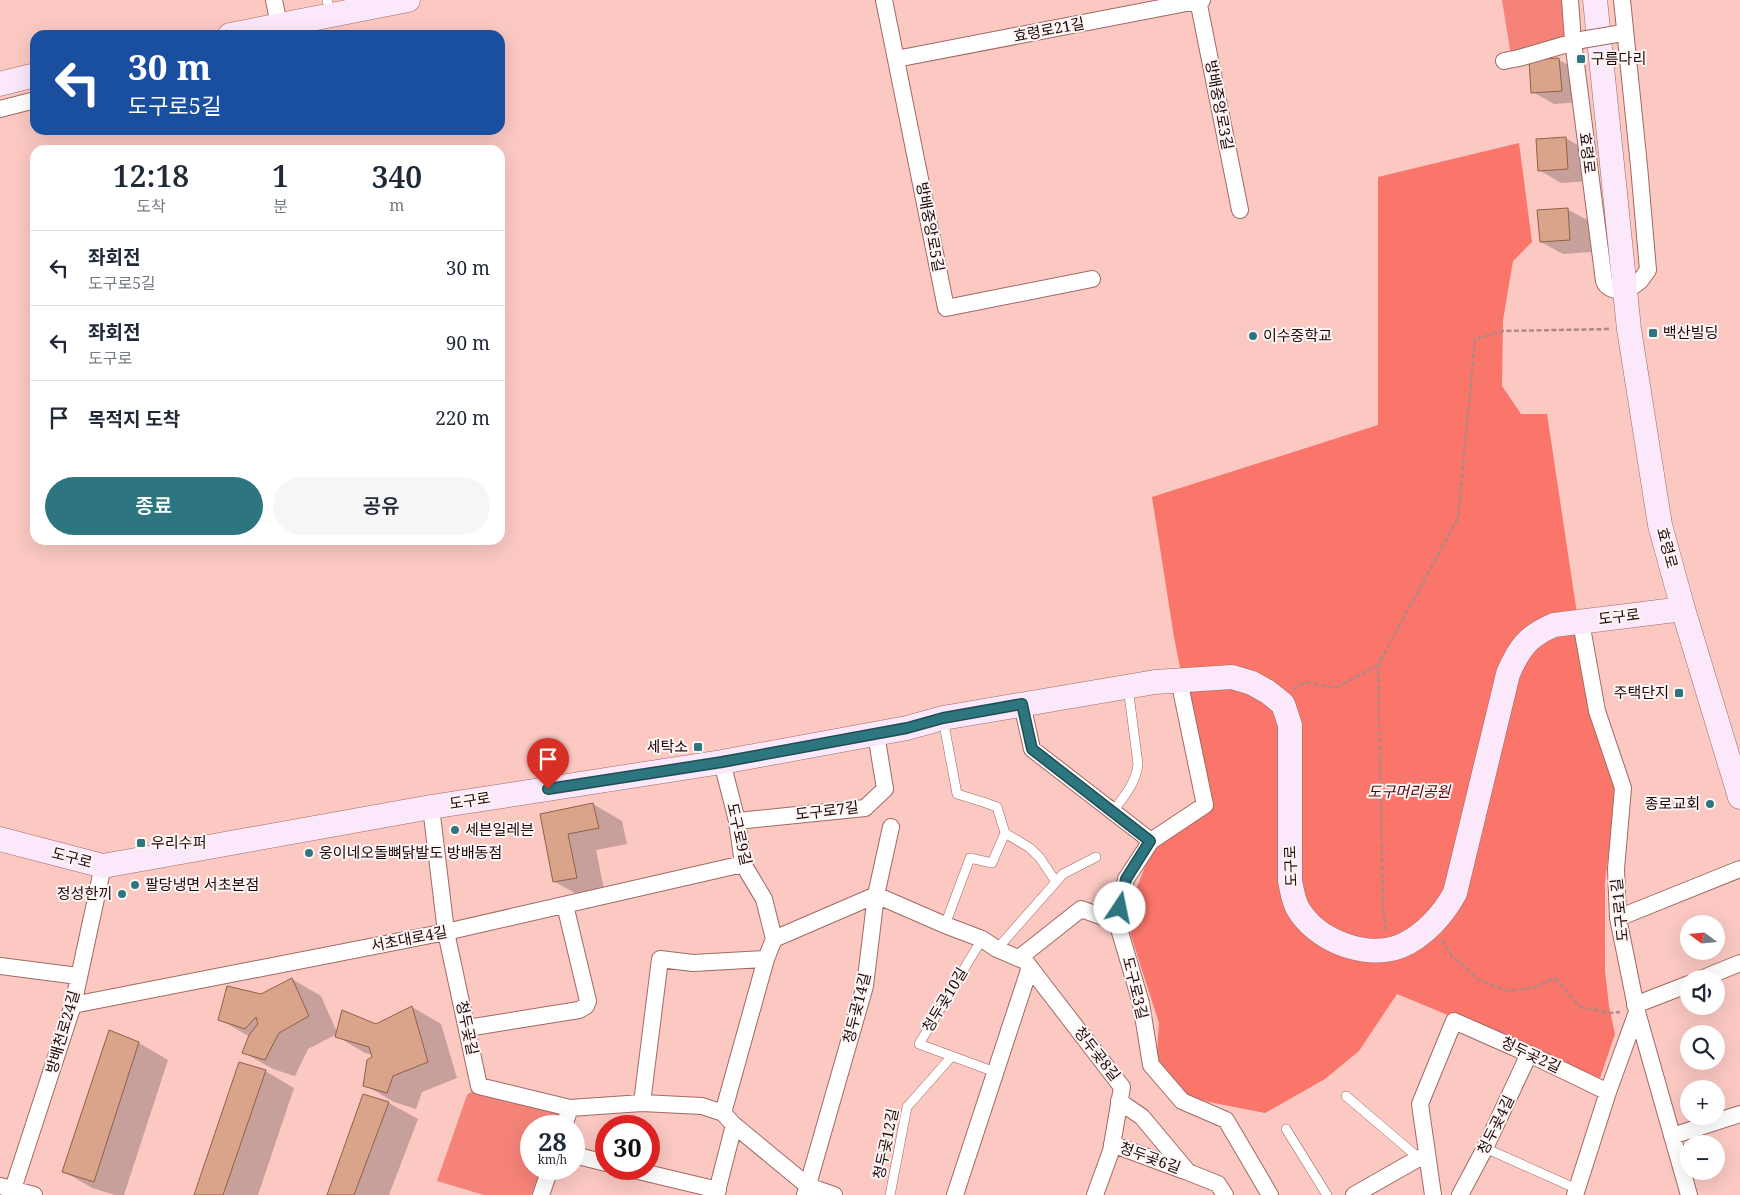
<!DOCTYPE html>
<html lang="ko">
<meta charset="utf-8">
<style>
body{margin:0;font-family:"Noto Serif","Noto Sans KR",serif;background:#f6f6f7;color:#1f2937;height:100vh;display:flex;flex-direction:column;font-size:19px;white-space:nowrap}
*{box-sizing:border-box;margin:0}
p{font-size:16px;color:#747a83}
.icon{flex:none;width:28px;height:28px;fill:none;stroke:currentColor;stroke-width:2;stroke-linecap:round;stroke-linejoin:round}
.map{position:relative;flex:1;overflow:hidden}
.details{position:absolute;left:30px;top:145px;width:475px;height:400px;display:flex;flex-direction:column;background:#fff;border-radius:15px;box-shadow:0 5px 20px #0002}
.details>*{flex:none}
.guide{position:absolute;left:30px;top:30px;width:475px;height:105px;border-radius:15px;box-shadow:0 5px 20px #0002;background:#1a4fa0;color:#fff;overflow:hidden}
.needle{width:32px;rotate:286deg}
.fabs{position:absolute;left:1680px;top:915px;display:grid;gap:10px}
.fabs a{display:grid;place-items:center;width:45px;height:45px;border-radius:50%;background:#fff;box-shadow:0 5px 20px #0002;font-size:25px}
.speed{position:absolute;left:520px;top:1115px;display:flex;gap:10px;font-size:25px;font-weight:700;text-align:center}
.speed>*{display:grid;place-content:center;width:65px;height:65px;border-radius:50%;background:#fff;box-shadow:0 5px 20px #0002;line-height:1}
.speed small{font-size:12px;font-weight:400}
.speed .limit{border:8px solid #d22;background:#fff;color:#111}
.pin{position:absolute;display:grid;place-items:center;width:42px;height:42px;color:#fff;margin:-51px -21px;border-radius:50% 50% 50% 0;rotate:-45deg;box-shadow:0 0 5px #0007}
.pin .icon{rotate:45deg}
.me{position:absolute;width:55px;margin:-28px;rotate:11deg;stroke-linejoin:round;filter:drop-shadow(0 0 4px #0008)}
.turn{display:flex;align-items:center;gap:18px;height:105px;padding:0 15px;font-size:22px}
.turn .icon{width:65px;height:65px;stroke-width:2.5}
.turn b{display:block;font-size:35px;line-height:42px}
.eta{display:flex;justify-content:space-evenly;align-items:center;height:85px;text-align:center}
.eta b{font-size:30px;font-weight:600;line-height:35px}
.primary-button{display:flex;gap:10px;margin-top:auto;padding:10px 15px}
.primary-button a{flex:1;height:58px;border-radius:30px;background:#2e767f;color:#fff;font-size:20px;font-weight:600;line-height:58px;text-align:center}
.primary-button a+a{background:#f6f6f7;color:#1f2937}
ul{padding:0;list-style:none}
li{display:flex;align-items:center;gap:15px;height:75px;padding:0 15px;border-top:1px solid #e0e1e3}
li div{flex:1}
li b{display:block;font-size:19px}
li em{font-style:normal}
.map>svg:first-child{display:block}
.green{fill:#f68379}
.forest{fill:#fa756a}
.shadow{fill:#0003}
.building{fill:#d9a48a;stroke:#905f47}
.lines{fill:none;stroke-linecap:round;stroke-linejoin:round}
.lane-casing{stroke:#a16963;stroke-width:10}
.street-casing{stroke:#a16963;stroke-width:18}
.secondary-casing{stroke:#a16963;stroke-width:25}
.path{stroke:#b18883;stroke-width:2.5;stroke-dasharray:5 2.5;stroke-linecap:butt}
.lane{stroke:#fff;stroke-width:9}
.street{stroke:#fff;stroke-width:16}
.secondary{stroke:#fbe8fb;stroke-width:24}
.street-bridge-casing{stroke:#a16963;stroke-width:18;stroke-linecap:butt}
.street-bridge{stroke:#fff;stroke-width:16}
.route-casing{stroke:#1e4d53;stroke-width:12}
.route{stroke:#2e767f;stroke-width:9}
.poi-dot{fill:#2e767f;stroke:#fcf5f4;stroke-width:2}
.labels{text-anchor:middle;stroke-width:4;stroke-linejoin:round;paint-order:stroke}
.street-label{font-size:15px;fill:#1d0807;stroke:#fcf5f4}
.poi-label{font-size:15px;fill:#1d0807;stroke:#fcf5f4;text-anchor:start}
.park-label{font-size:15px;font-style:italic;fill:#5a0307;stroke:#fcf5f4}
</style>
<div class="map">
<svg width="1740" height="1195" viewBox="0 0 1740 1195">
<rect width="100%" height="100%" fill="#fbc8c2"/>
<path class="green" d="M1502,0H1570L1574,39L1511,56Z
M479,1086L565,1110L559,1126H531V1169H542L531,1195H484L437,1181L467,1095Z"/>
<path class="forest" d="M1519,143L1532,242L1513,261L1503,320L1502,386L1521,414H1547L1590,700L1618,778L1605,882V971L1609,1006L1615,1034L1600,1078L1397,994L1359,1051L1325,1079L1265,1113L1209,1102L1182,1094L1156,1066L1159,1023L1125,917L1152,849L1208,808L1174,637L1152,497L1378,425V177Z"/>
<path class="shadow" d="M1559,60L1581,72L1583,102L1554,104L1533,92Z
M1565,138L1587,150L1589,181L1561,183L1539,170Z
M1567,209L1589,221L1591,252L1563,254L1541,242Z
M593,804L622,821L627,844L596,850L605,894L584,898L555,882L541,815Z
M292,979L321,996L337,1032L376,1025L412,1007L441,1024L457,1078L422,1092L416,1109L394,1102L365,1085L374,1058L373,1055L365,1053L336,1036L337,1034L308,1049L295,1076L273,1069L244,1053L250,1037L219,1019Z
M110,1032L139,1043L168,1060L124,1195H115L92,1188L63,1171Z
M265,1071L294,1088L258,1195H195Z
M363,1096L389,1103L418,1119L389,1195H329Z"/>
<path class="building" d="M1559,58L1562,91L1531,93L1529,60Z
M1566,137L1568,169L1538,171L1536,139Z
M1568,208L1570,240L1540,242L1537,210Z
M593,803L599,828L568,834L577,878L553,882L540,814Z
M292,978L309,1016L279,1033L265,1060L242,1053L249,1035L258,1024L256,1017L245,1029L218,1020L227,986L261,994Z
M412,1006L428,1062L393,1076L387,1093L363,1086L367,1060L372,1057L369,1047L335,1037L342,1010L376,1024Z
M109,1030L139,1042L94,1182L62,1172Z
M239,1062L266,1070L223,1195H194Z
M363,1094L389,1102L354,1195H327Z"/>
<g class="lines">
<g class="lane-casing">
<path id="lane" d="M327,0L331,15
M943,719L957,794L983,802L997,807L1005,833L992,863L970,858L945,925
M1113,811C1124,797 1136,783 1138,764L1128,687
M1005,833L1030,848L1040,858L1056,882
M982,939L919,1044L995,1072
M997,949L1063,874L1096,857
M1346,1096L1420,1159
M1286,1129L1327,1195
M1485,1148L1577,1189
M890,1195L907,1107L952,1056"/>
</g>
<g class="street-casing">
<path id="street" d="M274,0L279,25
M884,0L946,308L1092,279
M1198,0L1240,210
M1570,0L1573,41L1604,281C1607,290 1617,290 1625,292L1640,281L1648,270L1639,166L1622,0
M896,59L1202,0
M1504,61L1519,58L1581,40
M0,109L35,100
M1581,622L1597,711L1623,788L1616,869L1618,918L1637,1012L1689,1195
M1179,680L1205,805L1151,841L1126,879L1117,922L1141,1003L1151,1065L1182,1101L1226,1120L1270,1195
M1022,704L1032,749L1151,841
M722,762L737,821L743,864L764,899L774,939L766,959L723,1113
M431,807L446,932L479,1086L570,1108L642,1103L702,1106L723,1113L734,1125L808,1186L834,1195
M737,821L865,808L885,789L876,734
M1618,918L1740,869
M774,939L876,895L945,925L982,939L997,949L1025,961L1122,1087L1111,1151L1095,1195
M1019,958L1081,909L1117,922
M0,966L78,976
M1701,979L1740,963
M73,1005L446,932L743,864
M1635,1005L1689,984
M467,1028L579,1010L586,1006L588,1001L565,905
M1119,1101L1142,1117L1188,1172L1218,1184L1225,1195
M642,1103L660,959L693,963L766,959
M564,1126L570,1108
M1672,1136L1740,1114
M1112,1144L1185,1171
M574,1155L606,1163
M630,1169L718,1190
M0,1186L34,1195
M11,1195L73,1005L103,866
M541,1195L550,1169
M716,1195L734,1125
M805,1195L865,986L876,895L891,827
M955,1195L1030,967
M1354,1195L1419,1158
M1433,1195L1420,1104L1454,1021L1529,1054L1608,1092
M1460,1195L1485,1148L1529,1054
M1575,1195L1608,1092L1637,1012"/>
</g>
<g class="secondary-casing">
<path id="secondary" d="M1595,0L1629,329L1660,525L1683,609L1740,797
M230,35L408,0
M0,84L35,75
M0,839L103,866L431,807L722,762L907,728L943,718L1155,682L1232,677L1252,683L1268,692L1283,704L1290,725V881C1292,890 1293,899 1297,907C1315,940 1365,960 1401,946C1424,936 1443,915 1455,893L1508,674C1519,648 1528,636 1554,625L1683,609"/>
</g>
<path class="path" d="M1293,689L1306,682L1335,688L1378,665
M1386,930L1383,910L1378,665L1458,518L1475,339L1503,331L1610,329
M1442,940L1451,955L1479,980L1507,991L1535,987L1555,978L1580,1007L1611,1013L1620,1012"/>
<use href="#lane" class="lane"/>
<use href="#street" class="street"/>
<use href="#secondary" class="secondary"/>
<g class="street-bridge-casing">
<path id="street-bridge" d="M1581,40L1617,34"/>
</g>
<use href="#street-bridge" class="street-bridge"/>
</g>
<g class="lines">
<g class="route-casing">
<path id="route" d="M548,789L722,762L907,728L943,718L1022,704L1032,749L1150,841L1126,879L1120,908"/>
</g>
<use href="#route" class="route"/>
</g>
<g class="poi-dot">
<rect x="1576" y="54" width="10" height="10" rx="2.5"/>
<rect x="1648" y="328" width="10" height="10" rx="2.5"/>
<circle cx="1253" cy="336" r="5"/>
<rect x="1674" y="688" width="10" height="10" rx="2.5"/>
<rect x="693" y="742" width="10" height="10" rx="2.5"/>
<circle cx="1710" cy="804" r="5"/>
<circle cx="455" cy="830" r="5"/>
<rect x="136" y="838" width="10" height="10" rx="2.5"/>
<circle cx="309" cy="853" r="5"/>
<circle cx="135" cy="885" r="5"/>
<circle cx="122" cy="894" r="5"/>
</g>
<g class="labels">
<g class="street-label">
<text transform="translate(1049 30) rotate(-11)" y="5">효령로21길</text>
<text transform="translate(1219 105) rotate(79)" y="5">방배중앙로3길</text>
<text transform="translate(1587 153) rotate(83)" y="5">효령로</text>
<text transform="translate(930 227) rotate(79)" y="5">방배중앙로5길</text>
<text transform="translate(1667 548) rotate(75)" y="5">효령로</text>
<text transform="translate(1619 617) rotate(-7)" y="5">도구로</text>
<text transform="translate(470 801) rotate(-9)" y="5">도구로</text>
<text transform="translate(827 811) rotate(-7)" y="5">도구로7길</text>
<text transform="translate(739 834) rotate(77)" y="5">도구로9길</text>
<text transform="translate(72 858) rotate(15)" y="5">도구로</text>
<text transform="translate(1291 866) rotate(-92)" y="5">도구로</text>
<text transform="translate(1620 910) rotate(-96)" y="5">도구로1길</text>
<text transform="translate(409 939) rotate(-11)" y="5">서초대로4길</text>
<text transform="translate(1135 988) rotate(76)" y="5">도구로3길</text>
<text transform="translate(945 1000) rotate(-59)" y="5">청두곶10길</text>
<text transform="translate(857 1008) rotate(-76)" y="5">청두곶14길</text>
<text transform="translate(467 1028) rotate(78)" y="5">청두곶길</text>
<text transform="translate(63 1032) rotate(-74)" y="5">방배천로24길</text>
<text transform="translate(1097 1054) rotate(52)" y="5">청두곶8길</text>
<text transform="translate(1531 1055) rotate(25)" y="5">청두곶2길</text>
<text transform="translate(1496 1125) rotate(-64)" y="5">청두곶4길</text>
<text transform="translate(886 1144) rotate(-78)" y="5">청두곶12길</text>
<text transform="translate(1150 1158) rotate(20)" y="5">청두곶6길</text>
</g>
<g class="poi-label">
<text x="1591" y="64">구름다리</text>
<text x="1663" y="338">백산빌딩</text>
<text x="1263" y="341">이수중학교</text>
<text x="1669" y="698" text-anchor="end">주택단지</text>
<text x="688" y="752" text-anchor="end">세탁소</text>
<text x="1700" y="809" text-anchor="end">종로교회</text>
<text x="465" y="835">세븐일레븐</text>
<text x="151" y="848">우리수퍼</text>
<text x="319" y="858">웅이네오돌뼈닭발도 방배동점</text>
<text x="145" y="890">팔당냉면 서초본점</text>
<text x="112" y="899" text-anchor="end">정성한끼</text>
</g>
<g class="park-label">
<text x="1409" y="797">도구머리공원</text>
</g>
</g>
</svg>
<div class="fabs">
<a><svg class="needle" viewBox="-14 -14 28 28"><path d="M0-13l5 13h-10z" fill="#e53935"/><path d="M0 13l5-13h-10z" fill="#747a83"/></svg></a>
<a><svg class="icon" aria-label="sound" viewBox="0 0 24 24"><path d="M4 9h4l5-4v14l-5-4H4zM17 9q2 3 0 6"/></svg></a>
<a><svg class="icon" aria-label="search" viewBox="0 0 24 24"><circle cx="10" cy="10" r="6"/><path d="M15 15l6 6"/></svg></a>
<a>+</a>
<a>−</a>
</div>
<div class="speed"><div>28<small>km/h</small></div><div class="limit">30</div></div>
<div class="pin" style="left:548px;top:789px;background:#d93025"><svg class="icon" aria-label="arrive" viewBox="0 0 24 24"><path d="M6 21V4h12l-3 4 3 4H6"/></svg></div>
<svg class="me" style="left:1120px;top:908px" viewBox="-20 -20 40 40"><circle r="19" fill="#fff"/><path d="M0-13L10 11 0 6-10 11z" fill="#2e767f"/></svg>
<div class="guide">
<div class="turn"><svg class="icon" aria-label="left" viewBox="0 0 24 24"><path d="M17 20v-9H6M10 6l-5 5 5 5"/></svg><div><b>30 m</b>도구로5길</div></div>
</div>
<section class="details">
<div class="eta">
<div><b>12:18</b><p>도착</p></div>
<div><b>1</b><p>분</p></div>
<div><b>340</b><p>m</p></div>
</div>
<ul>
<li><svg class="icon" aria-label="left" viewBox="0 0 24 24"><path d="M17 20v-9H6M10 6l-5 5 5 5"/></svg><div><b>좌회전</b><p>도구로5길</p></div><em>30 m</em></li>
<li><svg class="icon" aria-label="left" viewBox="0 0 24 24"><path d="M17 20v-9H6M10 6l-5 5 5 5"/></svg><div><b>좌회전</b><p>도구로</p></div><em>90 m</em></li>
<li><svg class="icon" aria-label="arrive" viewBox="0 0 24 24"><path d="M6 21V4h12l-3 4 3 4H6"/></svg><div><b>목적지 도착</b></div><em>220 m</em></li>
</ul>
<div class="primary-button"><a>종료</a><a>공유</a></div>
</section>
</div>
